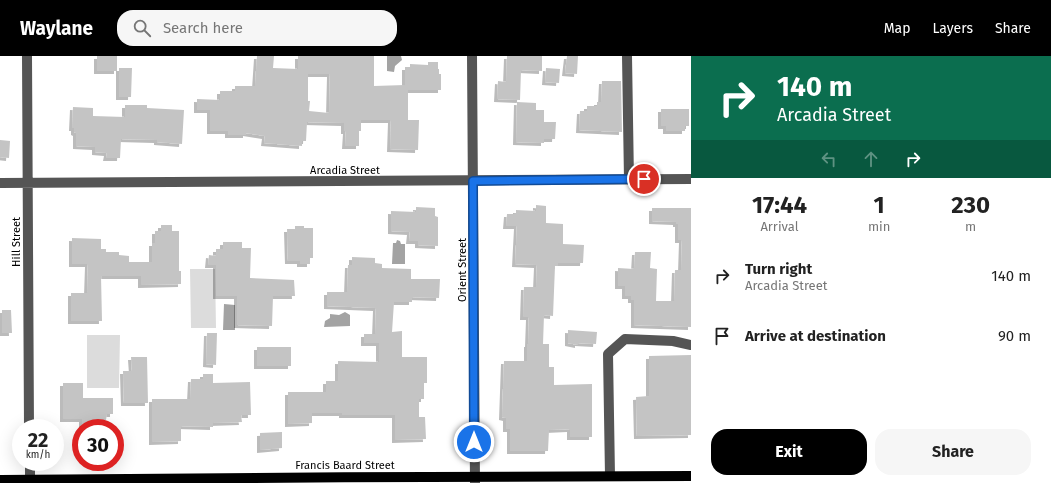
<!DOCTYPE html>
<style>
body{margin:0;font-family:"Fira Sans",sans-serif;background:#f6f6f6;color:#222;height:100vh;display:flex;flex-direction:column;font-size:15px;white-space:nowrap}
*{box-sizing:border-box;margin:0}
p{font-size:13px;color:#767676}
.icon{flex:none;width:22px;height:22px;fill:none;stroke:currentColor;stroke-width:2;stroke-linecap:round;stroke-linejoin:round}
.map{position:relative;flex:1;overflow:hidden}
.side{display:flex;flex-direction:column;background:#fff;width:360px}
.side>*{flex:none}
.top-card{background:#0b6e4f;color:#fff;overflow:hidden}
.speed{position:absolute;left:12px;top:363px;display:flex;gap:8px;font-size:20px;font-weight:700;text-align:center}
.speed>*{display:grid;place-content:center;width:52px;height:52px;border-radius:50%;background:#fff;box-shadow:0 4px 16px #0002;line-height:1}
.speed small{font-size:10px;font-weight:400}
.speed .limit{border:6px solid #d22;background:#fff;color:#111}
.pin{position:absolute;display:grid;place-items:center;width:34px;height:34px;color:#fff;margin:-17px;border:2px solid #fff;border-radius:50%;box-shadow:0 1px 4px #0007}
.me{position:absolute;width:44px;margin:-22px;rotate:0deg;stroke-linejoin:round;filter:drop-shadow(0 0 3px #0008)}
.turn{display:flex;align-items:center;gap:14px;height:84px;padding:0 20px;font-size:18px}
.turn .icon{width:52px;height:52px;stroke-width:2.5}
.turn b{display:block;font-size:28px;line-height:34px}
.lanes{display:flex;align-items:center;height:38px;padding:0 20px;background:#0003;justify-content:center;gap:20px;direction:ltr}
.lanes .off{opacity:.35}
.eta{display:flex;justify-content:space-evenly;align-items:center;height:68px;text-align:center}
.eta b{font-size:24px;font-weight:700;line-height:28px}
.action{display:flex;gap:8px;margin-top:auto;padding:8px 20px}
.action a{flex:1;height:46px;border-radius:16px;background:#000;color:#fff;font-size:16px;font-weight:700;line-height:46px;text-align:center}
.action a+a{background:#f6f6f6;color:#222}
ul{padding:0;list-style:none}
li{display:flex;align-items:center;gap:12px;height:60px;padding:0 20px}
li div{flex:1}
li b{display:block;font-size:15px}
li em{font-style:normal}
header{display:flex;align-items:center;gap:24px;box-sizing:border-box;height:56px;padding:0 20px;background:#000;color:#fff}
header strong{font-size:19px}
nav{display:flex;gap:22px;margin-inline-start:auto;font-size:14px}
.search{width:280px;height:36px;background:#f6f6f6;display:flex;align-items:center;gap:10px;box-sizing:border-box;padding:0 14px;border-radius:16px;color:#767676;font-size:15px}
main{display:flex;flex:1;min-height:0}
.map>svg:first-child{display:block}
.green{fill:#dcdcdc}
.water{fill:#a3a3a3}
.building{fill:#c4c4c4;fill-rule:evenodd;filter:url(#shadow)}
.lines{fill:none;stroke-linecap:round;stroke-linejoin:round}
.minor{stroke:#555;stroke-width:10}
.major{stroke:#000;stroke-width:10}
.route-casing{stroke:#114b97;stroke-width:10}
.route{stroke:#1a73e8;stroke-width:7}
.labels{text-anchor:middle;stroke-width:3;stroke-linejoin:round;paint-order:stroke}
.street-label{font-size:11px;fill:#000;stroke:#fff}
</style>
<header>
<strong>Waylane</strong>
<div class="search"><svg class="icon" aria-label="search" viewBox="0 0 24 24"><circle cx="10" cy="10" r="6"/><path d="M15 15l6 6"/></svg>Search here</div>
<nav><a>Map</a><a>Layers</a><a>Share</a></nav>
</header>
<main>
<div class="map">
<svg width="691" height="427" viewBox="0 0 691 427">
<defs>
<filter id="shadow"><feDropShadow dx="-3" dy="3" stdDeviation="0" flood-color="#0004"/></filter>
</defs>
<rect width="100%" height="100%" fill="#fff"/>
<path class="green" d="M190,213H215L216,272H191Z
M87,279H120L119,332H87Z"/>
<path class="water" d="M387,0H401L402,4L395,10L394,16L387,15Z
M397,184L400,185L401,188H405V208H392L393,187H396Z
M224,248L235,249V274H223Z
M345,256L350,259V270L324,271L325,265L330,262V258L339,259Z"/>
<path class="building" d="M97,0H117V15H97Z
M257,0H274L273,12L298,13V0H374V30L405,29V11H410V8L428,9V6H438V13H439V18H441V34H408V64H419L418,94L390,93L391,64H361V75H359V90H345L346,75H344V67L307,66L306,85H302V90L264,87L265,80L246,77V79H228V75H210V54H197V43L220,44V35H235V30H255ZM308,18H330L329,57L309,55L310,45H308Z
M507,0H542V15L521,14L520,44L497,43L498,25L506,26Z
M567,0H578L577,18L565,17Z
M119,12H132L131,41H119Z
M546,12L560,13L559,27L545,26Z
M602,25H621L622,76L579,74L580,55H587V50H597V46H601Z
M517,46L536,47V54H544V66H556L555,83H544V87L516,86Z
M125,49H147V52L184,54L182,88L157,86V84L121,83L120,102H106L107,97L95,96V91L76,90V77L74,76V72H72L73,51L93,52V60L125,61Z
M661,53H689V70H685V75H666V70H661Z
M0,84L10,85L9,102L0,101Z
M536,149L546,150V167L563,168V188L584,189L583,207H558V210H555L553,260L544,259L543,288H549V311H554V329L592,328V381H570V373L549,374L548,395H510V373H506V362L502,361L504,305H527V288H528L529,261H523L524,231H536L537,209L515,208L517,170H506L507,158H516V154L536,155Z
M416,151L435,152V160L438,161V190L418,189V185H409L410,176L391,175V155L416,156Z
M652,152H691V271L634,269V244H631V240H625V230H618V212L634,213L635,196H651L650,212L657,213L656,245H674L675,214H681L682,184H678V168H676V166L652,165Z
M161,169H172V175H179V215H181V228L141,229V220H101L102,265H71V237H87L88,208H72V182L101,183V193H106V196H119V199L129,200V206H152V187H155V175H161Z
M295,170H304V172H313V202H310V208H300V205H288L287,173H295Z
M223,186H242V192H251L250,222L294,224L295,240H273L272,270L237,269V240H216V209H208L209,199L216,200V193H223Z
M352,201L375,202V207L382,208V212L411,213V223H440L439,242L412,241V246H394L392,276L402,275V301H427V327H424V343H419V361H425L426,383L395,384V359H342V357H312V367L288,368V336H326V325H338V305L379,306V287H364V278H375L376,252L327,250V236H347L348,209H352Z
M2,254H11L12,277H2Z
M568,274L597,276L596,288L578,287V289L568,287Z
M207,277H217L216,309L206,308Z
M257,291H291V310H257Z
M691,299V379L637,380L636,341L649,340V300Z
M131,301H147L148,347H124L123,315H132Z
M203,318H213V327L250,326L251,359H241L242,366L213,367V371L181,370V385L152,386V343H190L191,323H203Z
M63,327H83V342H113V358H107L106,364H104V366H92V372H82V363H63Z
M282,376V392L260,394V377Z"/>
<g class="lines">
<path class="minor" d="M27,0L29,372
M472,0L475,427
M627,0L629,124
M0,127L691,123
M30,406V427
M610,420L608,298L625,283L673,285L691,289"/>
<path class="major" d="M0,424C230,421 461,421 691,420"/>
</g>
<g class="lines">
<g class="route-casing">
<path id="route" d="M474,386L473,125L644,123"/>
</g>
<use href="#route" class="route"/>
</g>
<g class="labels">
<g class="street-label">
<text x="345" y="118">Arcadia Street</text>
<text transform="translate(16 186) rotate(-90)" y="4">Hill Street</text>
<text transform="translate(462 214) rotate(-90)" y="4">Orient Street</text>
<text x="345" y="413">Francis Baard Street</text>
</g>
</g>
</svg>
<div class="speed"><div>22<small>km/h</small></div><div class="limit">30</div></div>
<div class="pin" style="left:644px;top:123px;background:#d93025"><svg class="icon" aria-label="arrive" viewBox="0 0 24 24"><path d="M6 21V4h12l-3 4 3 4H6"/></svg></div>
<svg class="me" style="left:474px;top:386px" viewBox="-20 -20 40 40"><circle r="17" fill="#1a73e8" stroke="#fff" stroke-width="3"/><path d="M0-11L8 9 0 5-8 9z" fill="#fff"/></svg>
</div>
<section class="side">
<div class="top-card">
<div class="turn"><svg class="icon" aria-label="right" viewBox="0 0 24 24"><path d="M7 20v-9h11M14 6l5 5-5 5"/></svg><div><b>140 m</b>Arcadia Street</div></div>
<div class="lanes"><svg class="icon off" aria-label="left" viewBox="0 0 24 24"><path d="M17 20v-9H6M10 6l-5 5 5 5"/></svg><svg class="icon off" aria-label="ahead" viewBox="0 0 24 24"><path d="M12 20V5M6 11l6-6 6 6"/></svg><svg class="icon" aria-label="right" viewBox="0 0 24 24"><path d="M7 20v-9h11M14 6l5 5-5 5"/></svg></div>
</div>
<div class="eta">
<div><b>17:44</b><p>Arrival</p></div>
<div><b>1</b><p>min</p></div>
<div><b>230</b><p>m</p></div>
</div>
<ul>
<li><svg class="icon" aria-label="right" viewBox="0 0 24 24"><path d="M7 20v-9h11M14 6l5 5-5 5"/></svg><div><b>Turn right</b><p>Arcadia Street</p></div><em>140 m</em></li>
<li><svg class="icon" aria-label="arrive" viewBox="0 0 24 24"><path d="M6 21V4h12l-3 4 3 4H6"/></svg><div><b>Arrive at destination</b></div><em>90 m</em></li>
</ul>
<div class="action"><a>Exit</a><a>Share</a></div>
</section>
</main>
